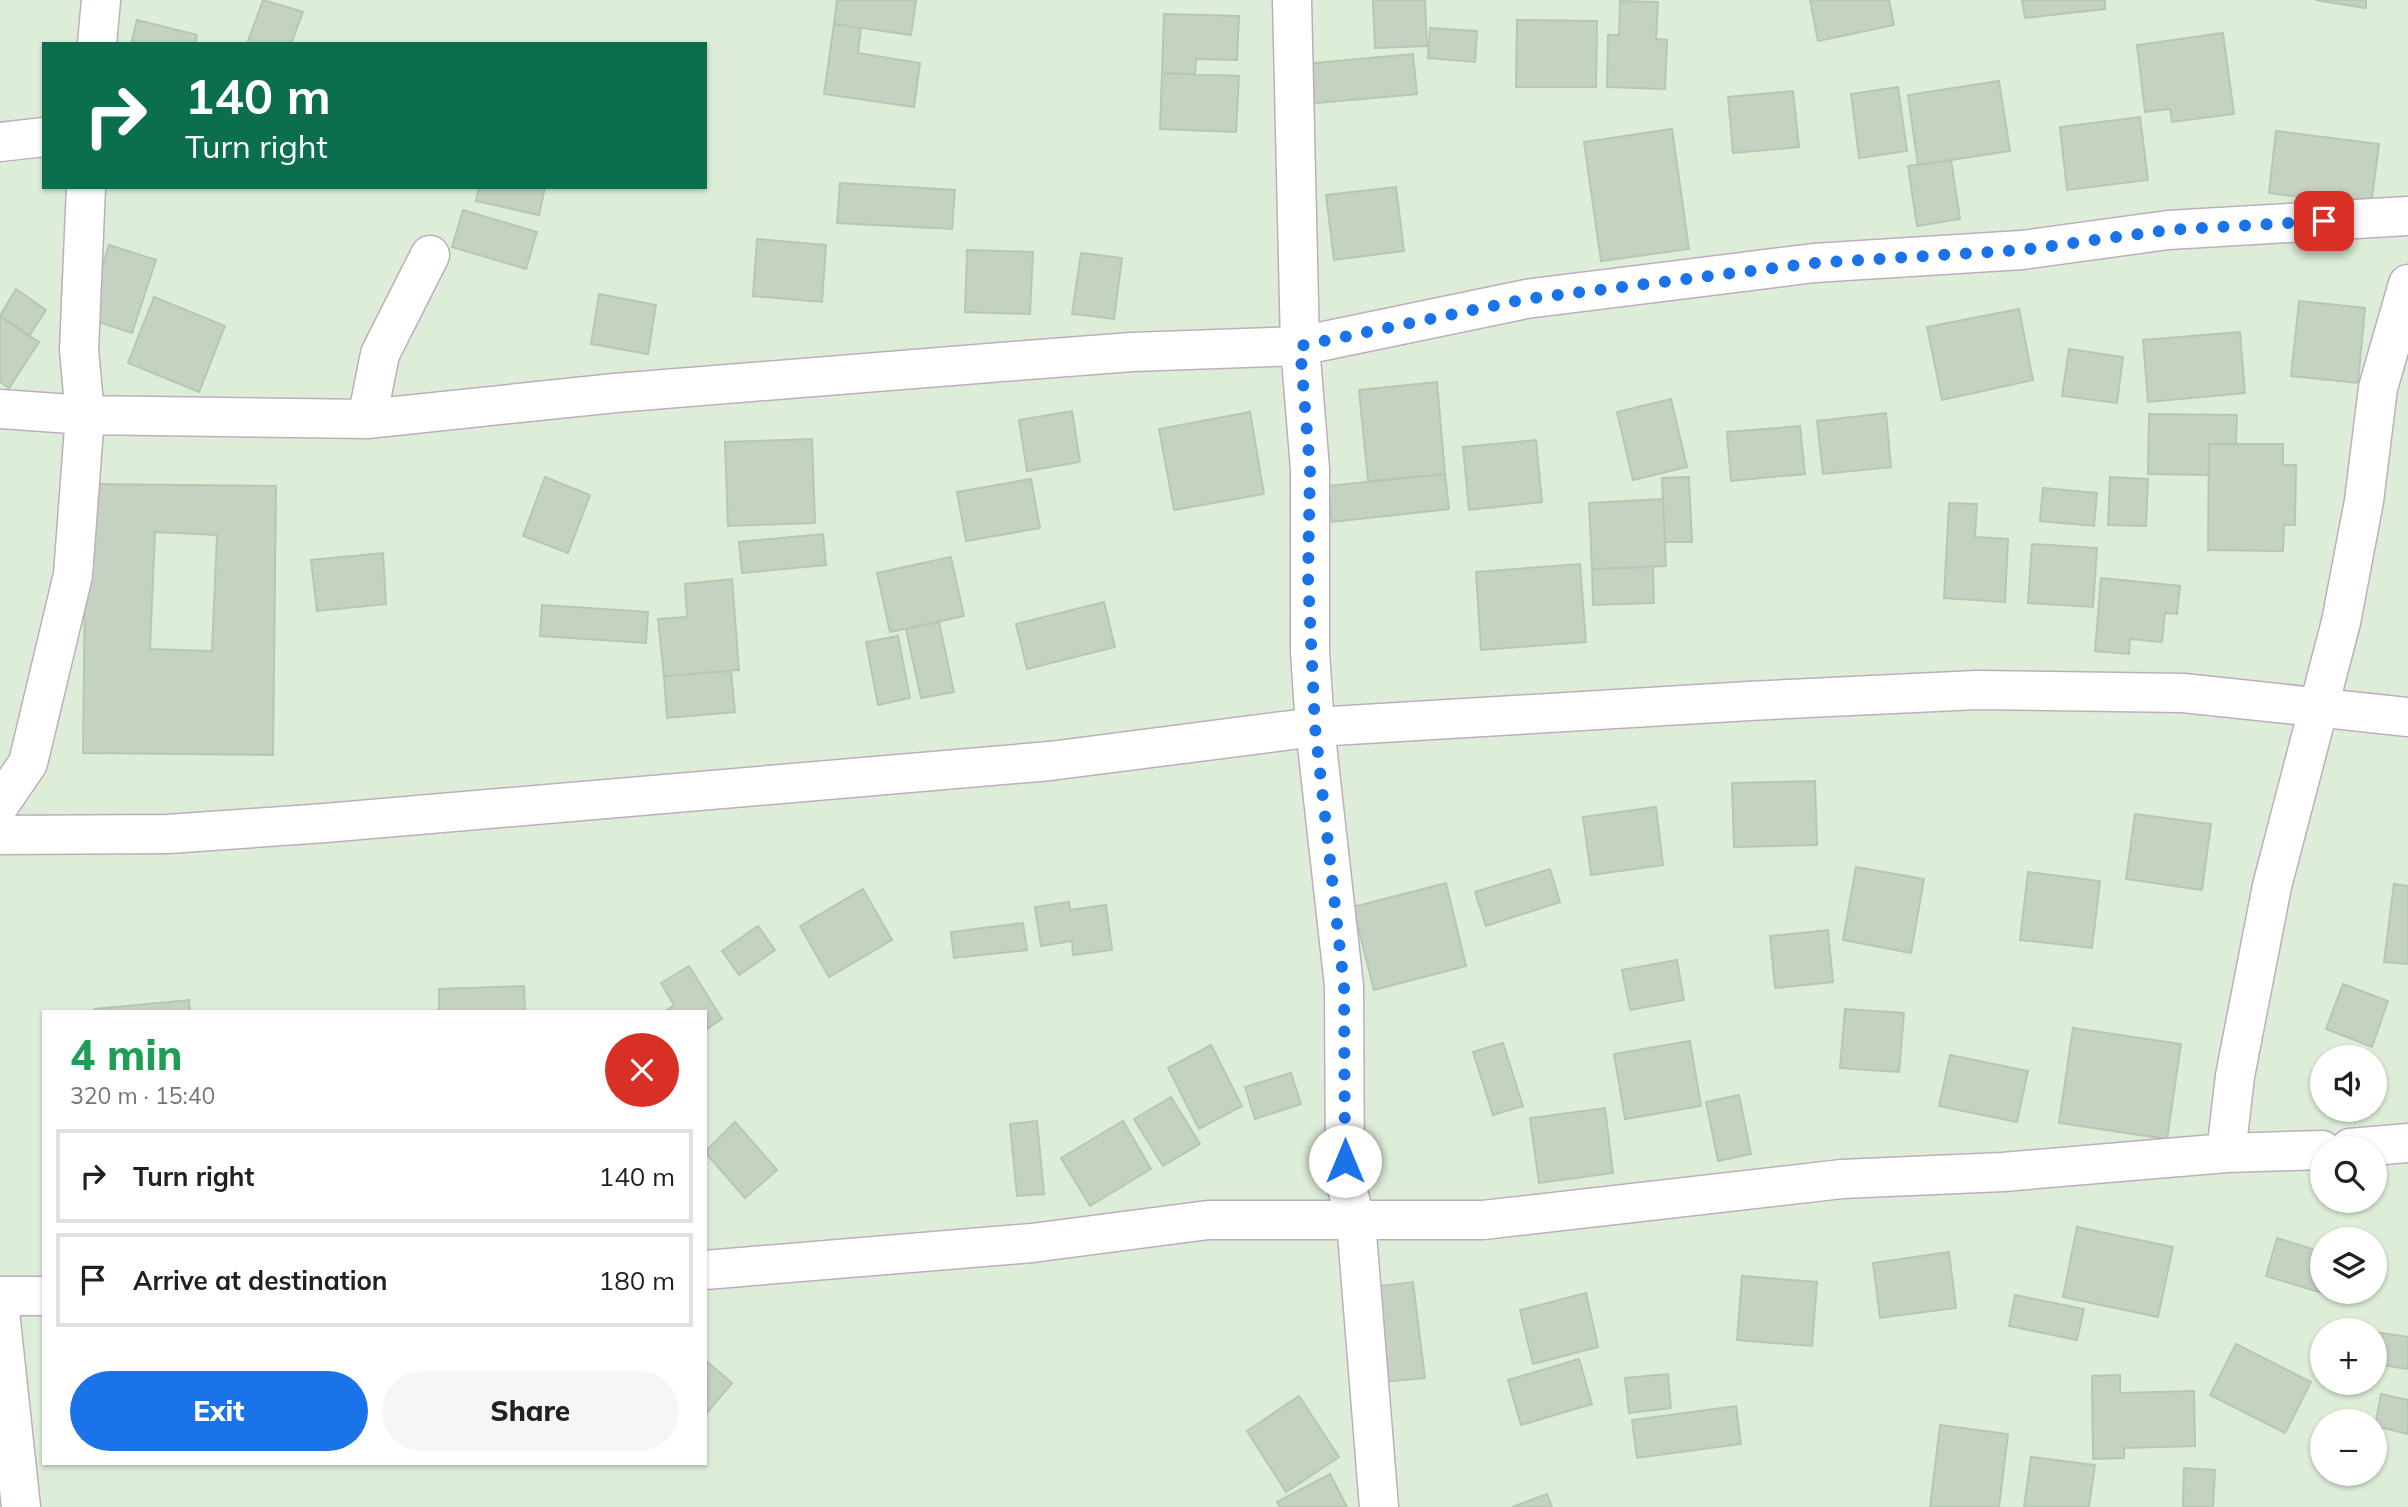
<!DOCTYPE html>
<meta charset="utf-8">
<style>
body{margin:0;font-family:Mulish,sans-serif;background:#f6f6f6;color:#202124;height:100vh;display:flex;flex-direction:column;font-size:26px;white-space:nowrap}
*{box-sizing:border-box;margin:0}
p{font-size:23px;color:#757577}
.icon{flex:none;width:38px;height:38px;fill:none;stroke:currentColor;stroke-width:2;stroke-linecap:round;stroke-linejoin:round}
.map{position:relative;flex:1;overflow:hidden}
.side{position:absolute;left:42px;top:1010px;width:665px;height:455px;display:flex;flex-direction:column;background:#fff;border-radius:0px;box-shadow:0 2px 5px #0004}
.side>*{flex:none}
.guide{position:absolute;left:42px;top:42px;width:665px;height:147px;border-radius:0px;box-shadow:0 2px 5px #0004;background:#0b6e4f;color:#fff;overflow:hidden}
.controls{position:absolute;left:2310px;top:1045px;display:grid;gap:14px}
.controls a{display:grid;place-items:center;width:77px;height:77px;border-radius:50%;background:#fff;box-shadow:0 2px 5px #0004;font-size:35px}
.pin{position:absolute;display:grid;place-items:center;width:60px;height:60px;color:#fff;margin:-30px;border-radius:14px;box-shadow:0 4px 10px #0006}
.me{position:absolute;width:77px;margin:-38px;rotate:0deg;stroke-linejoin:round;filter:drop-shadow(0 0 5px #0008)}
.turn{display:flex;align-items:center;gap:24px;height:147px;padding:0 28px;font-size:32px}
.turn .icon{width:91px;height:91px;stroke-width:2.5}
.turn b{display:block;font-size:49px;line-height:60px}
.round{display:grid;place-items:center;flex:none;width:74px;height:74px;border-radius:37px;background:#f6f6f6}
.head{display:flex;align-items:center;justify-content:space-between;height:119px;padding:0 28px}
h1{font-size:42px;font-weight:800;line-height:52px;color:#1e9e55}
.cta{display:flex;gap:14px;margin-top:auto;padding:14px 28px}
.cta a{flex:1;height:80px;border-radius:42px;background:#1a73e8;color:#fff;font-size:28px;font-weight:800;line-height:80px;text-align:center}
.cta a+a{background:#f6f6f6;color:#202124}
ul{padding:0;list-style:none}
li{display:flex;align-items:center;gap:21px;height:94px;margin:0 14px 10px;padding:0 14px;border:4px solid #e0e0e0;border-radius:0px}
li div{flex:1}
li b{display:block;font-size:26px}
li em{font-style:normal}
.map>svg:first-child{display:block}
.building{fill:#c5d2c1;stroke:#b5c8b2;stroke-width:2;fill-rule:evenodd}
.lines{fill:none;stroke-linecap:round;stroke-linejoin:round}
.minor-casing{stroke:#bfadbe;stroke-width:41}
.secondary-casing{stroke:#bfadbe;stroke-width:41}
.minor{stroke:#fff;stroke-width:38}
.secondary{stroke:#fff;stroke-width:38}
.route{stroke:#1a73e8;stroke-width:12;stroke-dasharray:0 21.6}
</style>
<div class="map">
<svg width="2408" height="1507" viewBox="0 0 2408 1507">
<rect width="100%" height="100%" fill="#ddedd8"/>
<path class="building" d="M263,0L303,12L291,44H247Z
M837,0H916L911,35L834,24Z
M1373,0H1425L1427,46L1375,48Z
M1810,0H1889L1894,25L1818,41Z
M2022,0H2105V9L2025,18Z
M2315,0H2366V8Z
M1620,1L1658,2L1656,39L1667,40L1665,89L1607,87L1608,35H1619Z
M1164,14L1239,16L1237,60L1196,59L1195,74L1162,73Z
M137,20L197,35L195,44H131Z
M1517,20L1597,21L1596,87H1516Z
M834,24L861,28L858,53L920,63L914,107L824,94Z
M1430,28L1477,31L1475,62L1428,58Z
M2223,33L2234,114L2172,122L2170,109L2145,112L2137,45Z
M1413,54L1417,94L1307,104L1304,64Z
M1162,73L1239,76L1236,132L1160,129Z
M1999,81L2010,151L1918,165L1908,95Z
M1898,87L1907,151L1859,158L1851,94Z
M1793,91L1799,147L1733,153L1728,97Z
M2140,117L2148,180L2067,190L2060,127Z
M1672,129L1689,249L1601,261L1584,142Z
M2276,131L2379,144L2371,206L2269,193Z
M1951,160L1960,219L1917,226L1908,166Z
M840,183L955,190L952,229L837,223Z
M479,187H545L539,215L476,201Z
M1396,187L1404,251L1334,260L1326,195Z
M463,210L537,232L526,269L452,247Z
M757,239L826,245L822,302L753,296Z
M109,245L156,260L132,333L86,318Z
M967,250L1033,252L1030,314L965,312Z
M1081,253L1122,258L1114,319L1072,314Z
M16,289L46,310L29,336L0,316Z
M599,294L656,305L648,354L591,344Z
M154,297L225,326L199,392L128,363Z
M2299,301L2365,308L2358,383L2291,376Z
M2019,309L2033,380L1942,400L1927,327Z
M0,316L39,342L9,388L0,382Z
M2240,332L2245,393L2148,402L2143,340Z
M2069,349L2123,357L2117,403L2062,396Z
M1437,382L1445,474L1368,481L1359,390Z
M1671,399L1687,467L1633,480L1617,412Z
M1072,411L1080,462L1027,471L1019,420Z
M1250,412L1264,494L1174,510L1159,429Z
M1886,413L1891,467L1823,474L1817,421Z
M2149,414L2237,415L2236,444H2209V475L2148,474Z
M1800,426L1805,474L1731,481L1727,432Z
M812,439L815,523L728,526L725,442Z
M1536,440L1542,502L1469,510L1463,447Z
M2209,444H2283V465H2296L2295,525H2284L2283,551L2208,550Z
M1445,474L1449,509L1332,522L1328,486Z
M545,477L590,495L568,553L523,536Z
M1689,477L1692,542H1665L1662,478Z
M2110,477L2148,479L2146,526L2108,525Z
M1031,479L1040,528L966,541L957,492Z
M86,484L276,486L273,755L83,753ZM155,532L217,535L212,651L150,649Z
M2043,488L2097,493L2094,526L2040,521Z
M1663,499L1666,566L1592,569L1589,503Z
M1949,503L1977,504L1975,537L2008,539L2005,602L1944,598Z
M823,534L826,565L742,573L739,542Z
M2032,544L2097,548L2093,607L2028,603Z
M383,553L386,604L317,611L311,560Z
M951,557L964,616L890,632L877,573Z
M1580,564L1586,642L1481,650L1476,572Z
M1653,567L1654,603L1593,605L1592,569Z
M2101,578L2180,586L2177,614L2165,613L2162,642L2130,639L2129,654L2095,651Z
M732,579L739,670L664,676L658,619L687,617L685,584Z
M1104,602L1115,647L1027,669L1016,624Z
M542,605L648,612L646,643L540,636Z
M939,622L954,692L921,698L906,629Z
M898,636L910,698L878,705L866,642Z
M731,671L735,712L667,718L664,676Z
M1815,781L1817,845L1734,847L1732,783Z
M1656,807L1663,865L1591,875L1583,817Z
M2135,814L2211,824L2202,890L2126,879Z
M1856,867L1924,879L1911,953L1843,940Z
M1550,869L1560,902L1486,926L1475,892Z
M2028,872L2100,881L2092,948L2020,940Z
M1446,883L1466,966L1374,990L1353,907Z
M2394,884L2408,886V964L2384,962Z
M863,889L892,940L829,977L800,926Z
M1069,902L1070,910L1106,905L1112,950L1073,955L1072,941L1041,946L1035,907Z
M1023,923L1027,950L954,958L951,932Z
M758,926L775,950L739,975L722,951Z
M1828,930L1833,982L1775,988L1770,936Z
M1677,960L1684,1000L1630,1010L1622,970Z
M689,966L722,1019L705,1030V1012H664L674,1005L661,983Z
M2343,984L2388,1001L2372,1047L2326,1029Z
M524,986L525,1012H439V989Z
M189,1000L190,1012H95V1009Z
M1845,1009L1904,1013L1899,1072L1840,1068Z
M2073,1028L2181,1044L2167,1139L2059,1123Z
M1690,1041L1701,1106L1625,1119L1614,1054Z
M1503,1043L1523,1106L1493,1115L1473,1052Z
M1211,1045L1242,1106L1199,1129L1168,1068Z
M1950,1055L2028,1071L2017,1122L1939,1106Z
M1291,1073L1301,1104L1255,1119L1245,1087Z
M1739,1095L1751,1154L1718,1161L1706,1102Z
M1171,1097L1200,1144L1163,1166L1134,1119Z
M1605,1108L1613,1173L1539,1183L1530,1118Z
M1037,1121L1044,1194L1017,1196L1010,1124Z
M1123,1121L1151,1169L1090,1206L1061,1158Z
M735,1122L777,1170L745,1198L705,1152Z
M2077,1227L2173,1247L2158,1317L2063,1297Z
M2277,1238L2322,1252V1292H2330L2329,1295L2266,1276Z
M1949,1252L1956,1308L1880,1318L1873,1263Z
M1742,1276L1817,1282L1812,1346L1737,1340Z
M1413,1282L1425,1378L1383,1382L1372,1287Z
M1586,1293L1598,1347L1533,1364L1520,1310Z
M2015,1295L2084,1309L2077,1340L2009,1326Z
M2375,1332L2408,1337V1369L2375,1364Z
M2236,1344L2311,1382L2285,1433L2210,1395Z
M1579,1359L1592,1404L1521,1425L1508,1380Z
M705,1360L732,1383L705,1415Z
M1668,1374L1671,1408L1629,1413L1625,1378Z
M2120,1375V1393L2194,1391L2195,1446L2124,1448V1458L2093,1459L2092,1376Z
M2381,1394L2408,1400V1434L2375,1426Z
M1299,1396L1339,1457L1286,1492L1247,1431Z
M1736,1406L1741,1444L1637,1458L1632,1420Z
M1940,1425L2008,1434L1999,1507H1930Z
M2031,1457L2095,1465L2089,1507H2024Z
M2184,1468L2215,1470L2213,1507H2183Z
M1330,1474L1347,1507H1280L1277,1502Z
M1547,1494L1552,1507H1512Z"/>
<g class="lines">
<g class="minor-casing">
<path id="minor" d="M1292,0L1300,346L1310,469V652L1315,727L1344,986L1345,1181L1356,1221L1379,1507
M97,44L101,0
M0,142L44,137
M0,409L85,415L367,419L615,393L1014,361L1132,352L1300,346L1526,299L1814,263L2022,250L2168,230L2408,216
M367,419L380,354L430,255
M0,804L28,763L73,575L85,415L79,350L86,187
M2350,1148L2408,1143
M2226,1153L2235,1076L2272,886L2341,622L2364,501L2378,388L2408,284
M705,1270L1032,1243L1208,1220H1483L1842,1179L2003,1172L2226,1153L2322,1150
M0,1296H44
M0,1312L21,1507"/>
</g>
<g class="secondary-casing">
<path id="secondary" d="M0,835L168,834L325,823L1050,761L1315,727L1749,701L1977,690L2183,693L2408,717"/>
</g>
<use href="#minor" class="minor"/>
<use href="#secondary" class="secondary"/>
</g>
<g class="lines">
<path class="route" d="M1345,1161L1344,986L1315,727L1308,576L1310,469L1300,346L1526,299L1814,263L2022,250L2168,230L2324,221"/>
</g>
</svg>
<div class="controls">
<a><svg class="icon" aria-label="sound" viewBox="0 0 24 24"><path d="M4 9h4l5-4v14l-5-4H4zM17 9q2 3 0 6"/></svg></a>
<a><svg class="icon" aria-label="search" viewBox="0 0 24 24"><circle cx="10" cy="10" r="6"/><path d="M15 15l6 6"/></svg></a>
<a><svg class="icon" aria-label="layers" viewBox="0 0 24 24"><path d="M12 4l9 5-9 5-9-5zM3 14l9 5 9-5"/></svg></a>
<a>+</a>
<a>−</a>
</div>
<div class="pin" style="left:2324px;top:221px;background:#d93025"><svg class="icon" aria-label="arrive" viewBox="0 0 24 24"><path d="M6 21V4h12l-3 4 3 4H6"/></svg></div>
<svg class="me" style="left:1345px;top:1161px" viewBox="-20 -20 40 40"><circle r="19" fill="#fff"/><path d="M0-13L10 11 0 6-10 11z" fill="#1a73e8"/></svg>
<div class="guide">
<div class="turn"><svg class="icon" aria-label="right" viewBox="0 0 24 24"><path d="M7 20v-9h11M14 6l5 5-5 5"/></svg><div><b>140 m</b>Turn right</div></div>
</div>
<section class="side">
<div class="head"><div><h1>4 min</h1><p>320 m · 15:40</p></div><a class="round" style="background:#d93025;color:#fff"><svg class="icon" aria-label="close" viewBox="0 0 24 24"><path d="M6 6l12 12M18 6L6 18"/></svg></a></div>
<ul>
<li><svg class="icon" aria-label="right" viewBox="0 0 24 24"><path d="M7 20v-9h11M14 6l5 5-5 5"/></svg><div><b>Turn right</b></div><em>140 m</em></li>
<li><svg class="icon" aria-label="arrive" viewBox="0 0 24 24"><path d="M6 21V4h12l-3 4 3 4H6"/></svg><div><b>Arrive at destination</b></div><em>180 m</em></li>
</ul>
<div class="cta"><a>Exit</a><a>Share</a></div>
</section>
</div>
